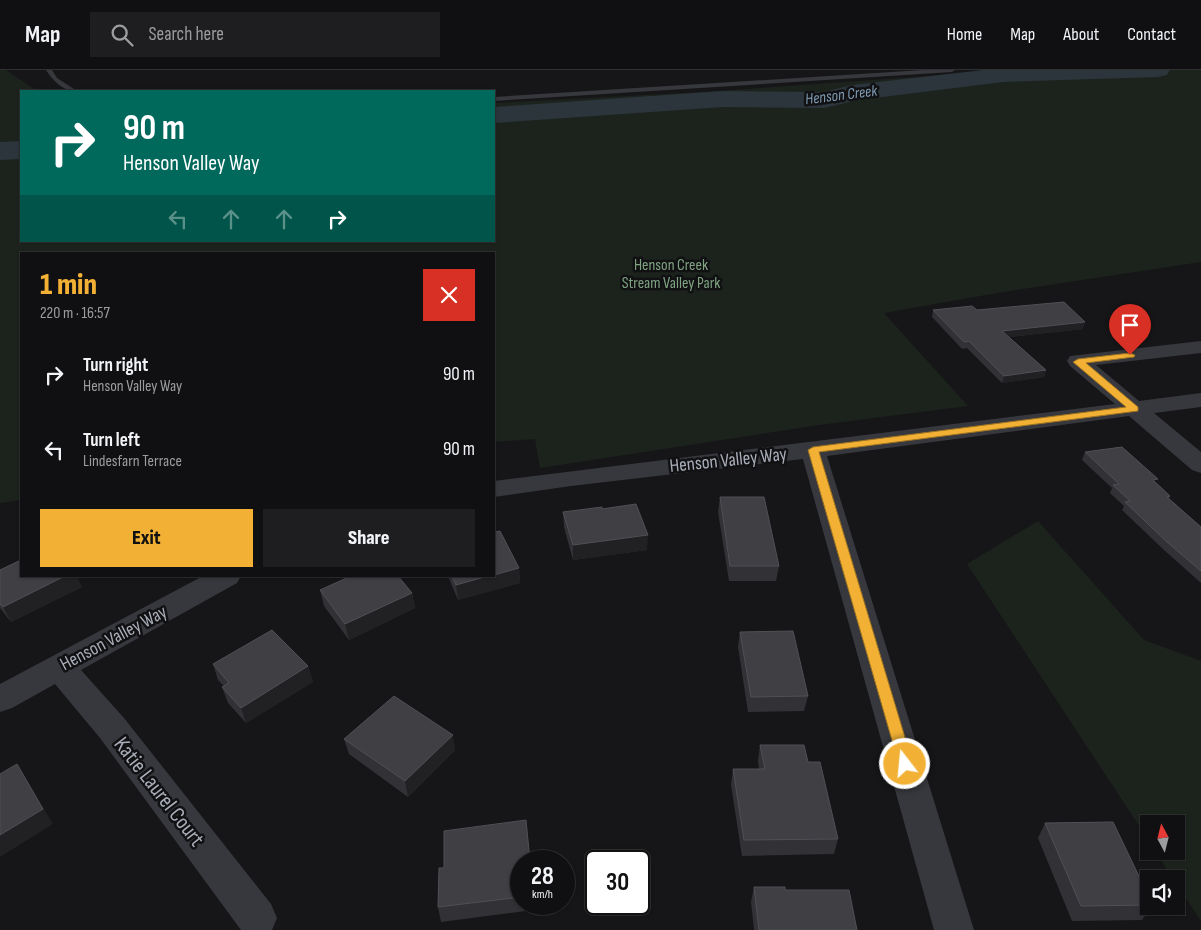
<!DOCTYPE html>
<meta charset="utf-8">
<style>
body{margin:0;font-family:"Sofia Sans Condensed",sans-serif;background:#1e1e20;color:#f1f3f6;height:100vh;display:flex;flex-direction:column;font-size:19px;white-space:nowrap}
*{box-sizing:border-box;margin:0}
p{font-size:16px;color:#9c9d9f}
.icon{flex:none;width:28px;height:28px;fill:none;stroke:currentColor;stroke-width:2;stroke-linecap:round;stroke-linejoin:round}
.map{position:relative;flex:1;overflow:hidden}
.drawer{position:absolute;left:20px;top:182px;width:475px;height:325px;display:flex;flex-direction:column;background:#101012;border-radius:0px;box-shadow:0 1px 4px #0004,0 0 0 1px #303032}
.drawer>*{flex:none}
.hud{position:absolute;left:20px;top:20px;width:475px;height:152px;border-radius:0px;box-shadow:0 1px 4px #0004,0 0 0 1px #303032;background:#00695c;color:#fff;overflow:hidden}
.needle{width:32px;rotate:353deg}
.controls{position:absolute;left:1140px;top:745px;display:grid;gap:10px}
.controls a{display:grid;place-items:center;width:45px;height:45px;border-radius:0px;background:#101012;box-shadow:0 1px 4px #0004,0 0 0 1px #303032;font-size:25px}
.speed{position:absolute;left:510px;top:780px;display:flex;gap:10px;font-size:25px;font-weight:700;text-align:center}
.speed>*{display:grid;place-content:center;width:65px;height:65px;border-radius:50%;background:#101012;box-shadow:0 1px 4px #0004,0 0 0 1px #303032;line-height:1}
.speed small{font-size:12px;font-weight:400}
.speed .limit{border:2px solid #111;border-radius:8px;background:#fff;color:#111}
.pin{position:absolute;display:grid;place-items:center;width:42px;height:42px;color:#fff;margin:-51px -21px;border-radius:50% 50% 50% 0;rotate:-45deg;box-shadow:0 0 5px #0007}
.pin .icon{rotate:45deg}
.me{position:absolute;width:55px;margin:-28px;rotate:344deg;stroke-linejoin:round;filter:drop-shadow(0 0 4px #0008)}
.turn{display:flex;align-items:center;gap:18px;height:105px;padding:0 20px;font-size:22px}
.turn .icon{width:65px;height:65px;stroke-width:2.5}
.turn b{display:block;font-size:35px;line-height:42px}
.lanes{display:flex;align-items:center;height:48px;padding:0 20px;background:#0003;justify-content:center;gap:25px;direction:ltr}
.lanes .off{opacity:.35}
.round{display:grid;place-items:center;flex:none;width:52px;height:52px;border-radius:0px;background:#1e1e20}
.summary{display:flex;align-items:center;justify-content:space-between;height:85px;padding:0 20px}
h1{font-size:30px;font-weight:800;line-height:38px;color:#f2b134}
.cta{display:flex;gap:10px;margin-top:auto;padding:10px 20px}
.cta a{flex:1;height:58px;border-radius:0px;background:#f2b134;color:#111;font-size:20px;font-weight:800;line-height:58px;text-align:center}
.cta a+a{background:#1e1e20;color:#f1f3f6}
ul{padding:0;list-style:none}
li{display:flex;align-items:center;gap:15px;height:75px;padding:0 20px}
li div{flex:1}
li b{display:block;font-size:19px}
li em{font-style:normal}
header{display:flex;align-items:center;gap:30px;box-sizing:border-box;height:70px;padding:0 25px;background:#101012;border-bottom:1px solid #303032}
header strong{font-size:24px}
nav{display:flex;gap:28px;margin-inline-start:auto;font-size:18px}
.search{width:350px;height:45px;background:#1e1e20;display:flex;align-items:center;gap:12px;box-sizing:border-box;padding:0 18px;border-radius:0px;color:#9c9d9f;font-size:19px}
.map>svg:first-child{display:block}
.green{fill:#1c231d}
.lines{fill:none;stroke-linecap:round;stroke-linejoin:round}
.river{fill:#2c353c;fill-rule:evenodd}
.service{fill:#37383d;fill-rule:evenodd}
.minor{fill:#37383d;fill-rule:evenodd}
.wall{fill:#323236}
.shaded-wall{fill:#212124}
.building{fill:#3f3f44;stroke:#4f5156}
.route{fill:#f2b134;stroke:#9d7322}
.labels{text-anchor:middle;stroke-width:5;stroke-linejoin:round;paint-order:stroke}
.far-water-label{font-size:16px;font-style:italic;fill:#7f9bb3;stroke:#111113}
.far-park-label{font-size:16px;fill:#7fa381;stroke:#111113}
.street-label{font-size:19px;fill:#a8adb8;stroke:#111113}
.near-street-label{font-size:22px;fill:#a8adb8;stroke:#111113}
</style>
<header>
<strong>Map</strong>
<div class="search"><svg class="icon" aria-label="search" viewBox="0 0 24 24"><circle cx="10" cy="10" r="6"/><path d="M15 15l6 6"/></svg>Search here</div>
<nav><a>Home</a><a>Map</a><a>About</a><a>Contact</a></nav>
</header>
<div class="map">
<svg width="1201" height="860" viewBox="0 0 1201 860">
<rect width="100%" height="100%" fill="#161618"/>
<path class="green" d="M0,0H6L37,21H21V171H494V33L702,22L1016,0H1201V192L1003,222L884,243L968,336L819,355L540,398L535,369L494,372V184H21V430L0,433Z
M1038,451L1144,570L1201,591V851L1176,813V809H1173L1155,781H1176V754H1149V771L967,494Z"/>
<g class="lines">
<path class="river" d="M983,0H1170L1167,5L1158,7L1003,12L858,30L824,38L723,37L494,53V37L723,21L824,22L852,15Z
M21,71V89L0,90V72Z"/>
<path class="service" d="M46,0H52L57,8L77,21C64,22 53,11 46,0Z
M923,0H955L952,2L494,31V27Z"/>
<path class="minor" d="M1201,271V283L1096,295L1139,331L1201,323V337L1154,343L1201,382V403L1192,400L1129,346L827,386L974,860H934L803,389L571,416L494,427V411L1115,334L1070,296L1067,291L1070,286Z
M203,506H241L237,513L81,600L124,648L271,834L277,848L272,860H241L100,668L55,614L12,638L0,642V614Z"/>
</g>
<path class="wall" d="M933,240L1083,259L1009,267L1046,300L1044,307L1002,313L967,278L962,279L932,247Z
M1085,382L1156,413L1170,426L1169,429L1201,457V513L1164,480L1122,440L1124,436L1110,423L1112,418L1082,390Z
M720,427L779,496L776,511H729L718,442Z
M602,439L647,480L573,490L564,457L563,442Z
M519,498L520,513L458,530L448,506H494Z
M0,500L82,517L11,552L0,538Z
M320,520L412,523L415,538L349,570L324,536Z
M740,562L808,626L804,641L748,642L738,577Z
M213,594L308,596L313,612L246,653L228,633L222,617L224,616L218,610Z
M344,669L455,680L408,727L349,684Z
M760,675L808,692L838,769L834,784L742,786L731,715L733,699H759L758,691Z
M1045,753L1149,827V836H1152L1142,850L1072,851L1038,768Z
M521,791V834H533L534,840L441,852L438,837Z
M754,817L785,820L857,860H754L751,832Z"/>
<path class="shaded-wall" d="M1085,252L1083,259L1000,268L1002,261Z
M1046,300L1044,307L1002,313L1004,306Z
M648,465L647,480L573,490V475Z
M519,498L520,513L458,530L456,515L488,506H494V505Z
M65,506H77L82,517L11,552L3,537Z
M412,523L415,538L349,570L345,554Z
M308,596L313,612L246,653L241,638Z
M453,665L455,680L408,727L405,711Z
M17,694L53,754L0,787V765Z"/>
<path class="building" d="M1064,232L1085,252L1002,261L1046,300L1004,306L969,271L964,272L933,240L972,236L977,240Z
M1122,377L1158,409L1153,410L1170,426L1167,427L1201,457V501L1167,472L1125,432L1130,431L1113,415L1119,414L1085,382Z
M720,427H764L779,496H730Z
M636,434L648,465L573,475L563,442L602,437V439Z
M500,461L519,498L494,505V462Z
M21,490V506H65L3,537L0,534V500Z
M351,506H398L412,523L345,554L320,520Z
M452,506H488L456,515Z
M272,560L308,596L241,638L222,617L229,613L213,594Z
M793,561L808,626L751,627L740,562Z
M394,626L453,665L405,711L344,669Z
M760,675H804L808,692H820L838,769L744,770L733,699H765Z
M17,694L43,739L0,765V704Z
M526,750L530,791H521V827L438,837L439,798H444V761Z
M1113,752L1149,827V835L1081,836L1045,753Z
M754,817H785V820H849L857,860H759Z"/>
<path class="route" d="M1130,283L1135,285L1134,287L1086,293L1138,337V341L819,382L913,694L911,698L905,700L900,698L808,380L813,377L1126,337L1073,292L1078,289Z"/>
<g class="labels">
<g class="far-water-label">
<text transform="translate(841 24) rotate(-7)" y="6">Henson Creek</text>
</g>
<g class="far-park-label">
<text x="671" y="200">Henson Creek<tspan x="671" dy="18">Stream Valley Park</tspan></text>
</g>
<g class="street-label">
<text transform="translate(728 389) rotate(-6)" y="7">Henson Valley Way</text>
<text transform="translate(113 567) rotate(-28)" y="7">Henson Valley Way</text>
</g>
<g class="near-street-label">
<text transform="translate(160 721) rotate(52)" y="8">Katie Laurel Court</text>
</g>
</g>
</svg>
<div class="controls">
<a><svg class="needle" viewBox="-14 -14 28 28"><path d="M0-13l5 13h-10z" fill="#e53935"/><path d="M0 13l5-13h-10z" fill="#9c9d9f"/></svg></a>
<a><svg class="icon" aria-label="sound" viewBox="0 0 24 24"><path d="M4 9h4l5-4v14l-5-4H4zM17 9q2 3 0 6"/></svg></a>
</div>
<div class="speed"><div>28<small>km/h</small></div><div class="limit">30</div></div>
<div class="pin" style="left:1130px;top:285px;background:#d93025"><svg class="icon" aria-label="arrive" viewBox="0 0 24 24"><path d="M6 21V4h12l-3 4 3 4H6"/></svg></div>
<svg class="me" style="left:905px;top:694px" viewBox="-20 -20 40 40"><circle r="17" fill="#f2b134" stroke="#fff" stroke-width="3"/><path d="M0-11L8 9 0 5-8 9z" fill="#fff"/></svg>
<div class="hud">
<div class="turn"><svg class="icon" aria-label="right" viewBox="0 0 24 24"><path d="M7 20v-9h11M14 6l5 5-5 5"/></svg><div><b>90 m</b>Henson Valley Way</div></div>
<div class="lanes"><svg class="icon off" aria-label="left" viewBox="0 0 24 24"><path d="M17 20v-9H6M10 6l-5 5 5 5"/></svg><svg class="icon off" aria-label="ahead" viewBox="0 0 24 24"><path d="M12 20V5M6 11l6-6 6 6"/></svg><svg class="icon off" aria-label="ahead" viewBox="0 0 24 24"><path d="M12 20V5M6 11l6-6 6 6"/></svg><svg class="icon" aria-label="right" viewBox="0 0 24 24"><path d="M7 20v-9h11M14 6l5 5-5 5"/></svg></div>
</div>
<section class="drawer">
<div class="summary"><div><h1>1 min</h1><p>220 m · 16:57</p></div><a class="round" style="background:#d93025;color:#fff"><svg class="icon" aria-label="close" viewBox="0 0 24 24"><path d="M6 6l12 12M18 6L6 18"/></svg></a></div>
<ul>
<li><svg class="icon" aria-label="right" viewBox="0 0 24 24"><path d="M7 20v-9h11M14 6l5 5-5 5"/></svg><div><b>Turn right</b><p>Henson Valley Way</p></div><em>90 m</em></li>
<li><svg class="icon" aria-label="left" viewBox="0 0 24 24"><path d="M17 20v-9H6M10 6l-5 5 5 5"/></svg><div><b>Turn left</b><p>Lindesfarn Terrace</p></div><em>90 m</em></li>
</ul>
<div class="cta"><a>Exit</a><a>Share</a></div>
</section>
</div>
